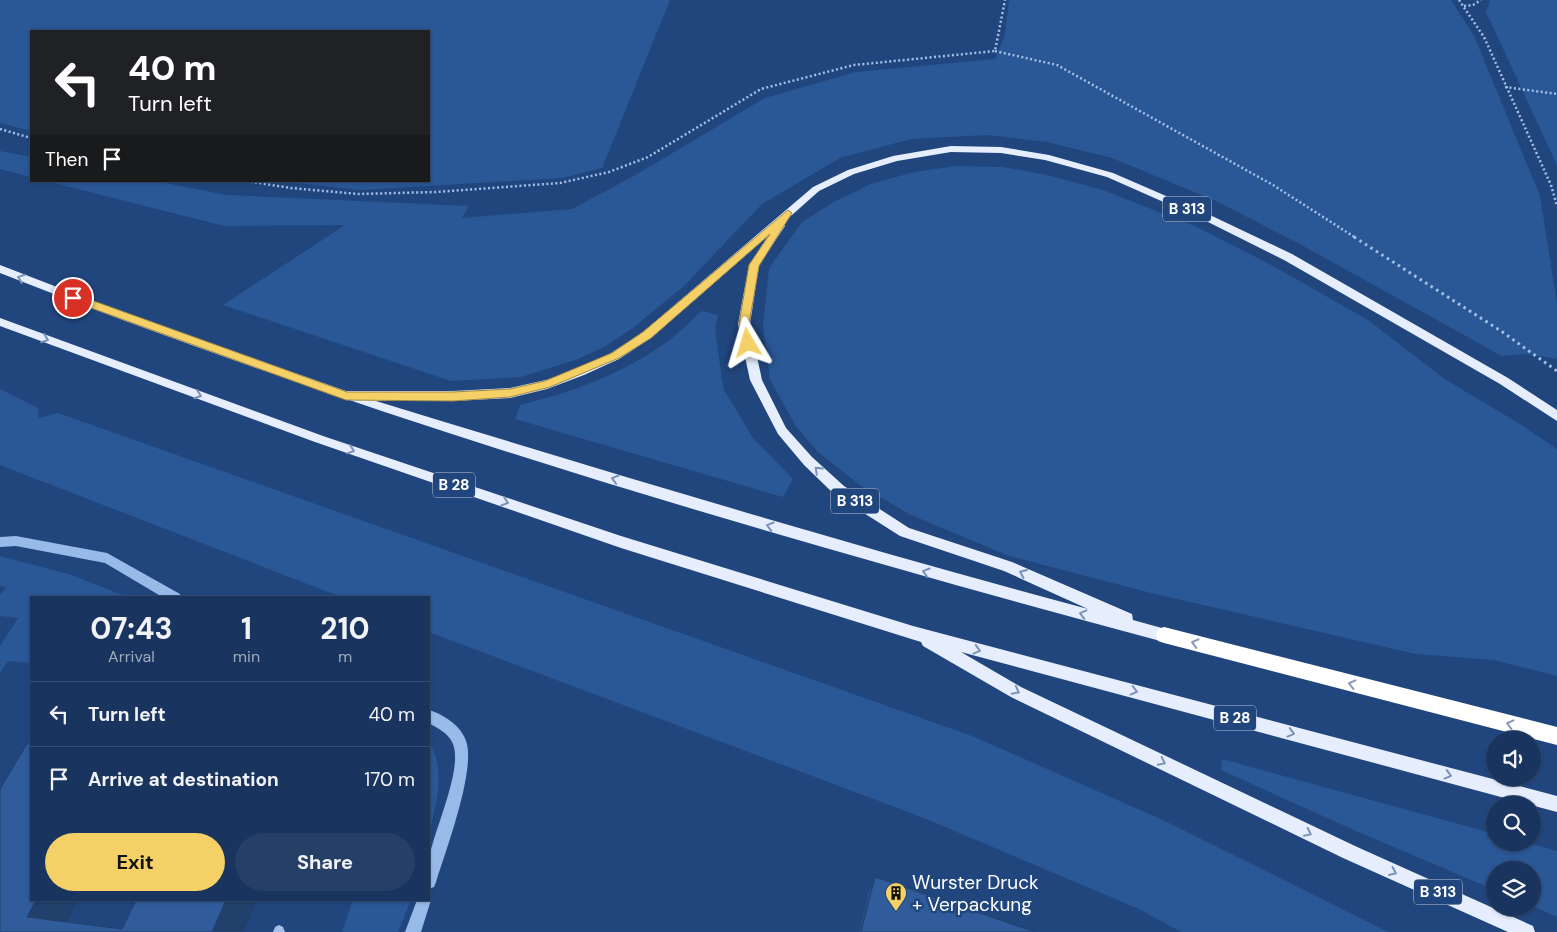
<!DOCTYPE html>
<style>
body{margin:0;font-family:"DM Sans",sans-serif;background:#263f67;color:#f1f3f6;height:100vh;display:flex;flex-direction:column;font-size:19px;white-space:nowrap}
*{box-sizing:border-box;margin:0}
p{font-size:16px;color:#9faabc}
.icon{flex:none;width:28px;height:28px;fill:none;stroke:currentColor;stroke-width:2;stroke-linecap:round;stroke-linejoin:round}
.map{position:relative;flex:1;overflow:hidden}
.details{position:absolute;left:30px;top:596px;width:400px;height:305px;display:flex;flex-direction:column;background:#19345e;border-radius:0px;box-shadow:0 1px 4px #0004,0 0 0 1px #374f73}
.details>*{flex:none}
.hud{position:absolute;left:30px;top:30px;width:400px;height:152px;border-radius:0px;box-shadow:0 1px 4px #0004,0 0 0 1px #374f73;background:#202124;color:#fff;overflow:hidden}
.tools{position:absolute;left:1486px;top:731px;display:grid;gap:10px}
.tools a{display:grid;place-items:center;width:55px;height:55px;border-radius:50%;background:#19345e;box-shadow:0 1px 4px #0004,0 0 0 1px #374f73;font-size:25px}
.pin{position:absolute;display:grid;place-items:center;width:42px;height:42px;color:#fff;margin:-21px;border:2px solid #fff;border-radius:50%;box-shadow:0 1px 5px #0007}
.me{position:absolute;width:55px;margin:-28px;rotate:353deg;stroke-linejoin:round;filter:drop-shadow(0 0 4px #0008)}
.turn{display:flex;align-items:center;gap:18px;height:105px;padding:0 15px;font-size:22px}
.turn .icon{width:65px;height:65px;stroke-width:2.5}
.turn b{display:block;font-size:35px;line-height:42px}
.then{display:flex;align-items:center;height:48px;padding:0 15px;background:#0003;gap:10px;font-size:19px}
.eta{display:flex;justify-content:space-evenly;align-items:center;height:85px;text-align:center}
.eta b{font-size:30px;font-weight:700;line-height:35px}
.cta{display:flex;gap:10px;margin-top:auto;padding:10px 15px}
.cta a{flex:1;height:58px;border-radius:30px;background:#f4d066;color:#111;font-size:20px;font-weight:700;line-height:58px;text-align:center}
.cta a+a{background:#263f67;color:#f1f3f6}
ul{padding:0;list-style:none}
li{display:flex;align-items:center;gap:15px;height:65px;padding:0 15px;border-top:1px solid #374f73}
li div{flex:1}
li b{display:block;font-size:19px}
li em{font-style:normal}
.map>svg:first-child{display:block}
.green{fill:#2a5796}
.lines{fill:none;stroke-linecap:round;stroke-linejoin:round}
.stream{fill:#98bae8;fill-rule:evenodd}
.path-far1{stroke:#a5c0e7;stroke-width:2.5;stroke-dasharray:2 2.5;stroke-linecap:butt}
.path{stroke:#a5c0e7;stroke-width:3;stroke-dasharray:2.5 4;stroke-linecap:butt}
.minor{fill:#a5c0e7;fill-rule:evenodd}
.major{fill:#e6eefd;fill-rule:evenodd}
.highway{fill:#fff;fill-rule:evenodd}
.wall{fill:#294f85}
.shaded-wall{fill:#22406c}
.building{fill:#305c9b;stroke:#22406c}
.oneway{stroke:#7a92b7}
.oneway2{stroke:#8599b8}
.route{fill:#f4d066;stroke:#9f8742}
.labels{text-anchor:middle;stroke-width:5;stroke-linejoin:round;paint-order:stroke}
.shield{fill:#21467e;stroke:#bcc8d8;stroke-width:1}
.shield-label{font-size:15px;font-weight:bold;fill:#fff}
.near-poi-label{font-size:19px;fill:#fff;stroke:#21467e;text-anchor:start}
</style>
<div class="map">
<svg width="1557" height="932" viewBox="0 0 1557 932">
<rect width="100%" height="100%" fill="#21467e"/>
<path class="green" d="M0,0H670L602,168L562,178L361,190L276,181H429V31H31V131L0,123Z
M1009,0H1451L1474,36L1540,196L1557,304V359L1526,354L1502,356L1296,242L1216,201L1112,158L1047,142L987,135L911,139L840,158L762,204L685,285L633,328L604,347L578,359L521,377L451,381L223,305L345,225L224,226L46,181H156L226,195L469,206L462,218L572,209L639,173L765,98L856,72L995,59L1005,35Z
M1490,0H1557V165L1486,12Z
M0,151L31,157V177L0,169Z
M956,166L1003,167L1047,175L1103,190L1197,227L1275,267L1368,320L1446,380L1520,424L1557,449V676L1494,660L1416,654L1151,593L1009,556L911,515L861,486L818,452L795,425L770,379L763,326L769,268L802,222L834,202L871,184L914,172Z
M702,311L718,315L715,328L723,388L753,438L793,479L783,497L515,419L520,405C573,392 622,374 667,342C679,333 690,321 702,311Z
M0,389L38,408L39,418L58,413L972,736L1163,820L1388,932H1181L1139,909L919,816L429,632V598L341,597L0,465Z
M0,556L72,575L127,597L31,598V663L8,661L0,673V646L18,618L0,616V595L6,587L0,586Z
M429,741C446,773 437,800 429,833Z
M1222,759L1495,834V842L1528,843L1557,851V917L1533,906L1532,870H1495V890L1356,831L1221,770Z
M353,900H411L398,932H342Z"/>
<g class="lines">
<path class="stream" d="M16,536L107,553L180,594L182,598H164L105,563L16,546L0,547V537Z
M429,710C445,715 463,727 467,744C474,775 446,850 436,882L434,887L429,889C428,880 427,868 429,859C433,832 465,766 452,742C448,733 437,728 429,723Z
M429,895L431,900L421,932H405L417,900H429Z"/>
<path class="path-far1" d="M1459,0L1484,37L1551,185L1557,206
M1464,6L1473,5L1481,0
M995,51L1057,65L1273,185L1356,238
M1505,87L1557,94
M0,129L31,138
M246,181L291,188L358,194L436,192L560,183L609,172L648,157L761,89L854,65L995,51L1005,0"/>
<path class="path" d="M1354,237L1501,331L1557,371"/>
<path class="minor" d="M279,925L283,927L285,932H273L275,927Z"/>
<path class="major" d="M951,146L1001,147L1049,155L1113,173L1210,215L1292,254L1508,378L1557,410V421L1500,384L1284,260L1202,219L1107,177L1045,160L1001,153L951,152L897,161L854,174L819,191L783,223L785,226L759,265L750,324L762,380L786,428L812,457L844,486L909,528L1012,562L1132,614L1133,620L1169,630L1171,635L1169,640L1164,642C771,536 379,422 0,273V265L114,309L346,391H453L510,388L546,380L576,369L611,353L643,332L813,187L848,170L893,156ZM768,236L749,265L738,324L750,380L778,434L804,465L834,494L900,536L1004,571L1088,609C849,545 612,473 376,401H453L510,398L547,389L584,375L619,359L651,338Z
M0,318L323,436L621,536L913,626L1557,796V812L961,652L1021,687L1355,846L1533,926L1535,932H1508L1343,858L1011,697L923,646L921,642L621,548L315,442L0,326Z"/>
<path class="highway" d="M1164,627L1557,727V745L1164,643L1158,641L1156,635L1158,629Z"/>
</g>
<path class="wall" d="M875,877L1035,932H859L869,891Z"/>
<path class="shaded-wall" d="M36,900H78L65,926L27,917Z
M226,900H257L244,932H212Z"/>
<path class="building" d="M28,742H31V900H36L27,917L122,929L136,900H226L212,932H0V789Z
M875,877L1035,932H861Z"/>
<defs><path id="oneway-chevron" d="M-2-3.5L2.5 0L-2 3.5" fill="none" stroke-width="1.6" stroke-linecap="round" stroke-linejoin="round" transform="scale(1.25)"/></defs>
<g class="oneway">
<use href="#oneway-chevron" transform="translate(21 278) rotate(-159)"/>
<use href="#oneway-chevron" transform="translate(45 339) rotate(21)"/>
<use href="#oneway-chevron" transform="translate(198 395) rotate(20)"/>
<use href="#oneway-chevron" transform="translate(351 450) rotate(19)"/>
<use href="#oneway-chevron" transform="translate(818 470) rotate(-136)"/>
<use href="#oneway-chevron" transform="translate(615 479) rotate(-163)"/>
<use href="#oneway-chevron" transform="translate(505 502) rotate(19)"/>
<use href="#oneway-chevron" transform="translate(770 526) rotate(-164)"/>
<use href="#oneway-chevron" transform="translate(926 572) rotate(-164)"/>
<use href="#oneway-chevron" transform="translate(1023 573) rotate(-156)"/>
<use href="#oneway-chevron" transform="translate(1083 614) rotate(-165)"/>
<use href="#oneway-chevron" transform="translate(977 650) rotate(15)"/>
<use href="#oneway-chevron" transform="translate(1016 691) rotate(28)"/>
<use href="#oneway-chevron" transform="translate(1134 691) rotate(15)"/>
<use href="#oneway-chevron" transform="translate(1291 733) rotate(15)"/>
<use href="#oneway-chevron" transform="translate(1162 762) rotate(26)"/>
<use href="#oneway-chevron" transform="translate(1448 775) rotate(15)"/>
<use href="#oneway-chevron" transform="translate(1308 833) rotate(26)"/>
<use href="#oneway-chevron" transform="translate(1393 872) rotate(24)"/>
</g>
<g class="oneway2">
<use href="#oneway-chevron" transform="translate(1195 643) rotate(-166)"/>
<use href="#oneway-chevron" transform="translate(1352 684) rotate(-166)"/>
<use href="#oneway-chevron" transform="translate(1510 724) rotate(-166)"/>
</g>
<path class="route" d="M788,210L792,213L759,266L749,324L753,343L752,346H744L739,324L749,265L770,234L651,338L619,358L550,387L510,397L453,401L346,400L69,300L68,298L73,294L77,295L347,392H453L510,389L545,381L612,353L643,332Z"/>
<defs>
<g id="building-pin" transform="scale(1.125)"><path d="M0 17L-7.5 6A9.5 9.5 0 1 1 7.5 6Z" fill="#f4d066" stroke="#21467e"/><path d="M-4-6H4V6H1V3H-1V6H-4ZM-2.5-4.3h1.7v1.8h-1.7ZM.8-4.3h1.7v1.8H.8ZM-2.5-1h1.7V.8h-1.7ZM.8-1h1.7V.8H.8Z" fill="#111"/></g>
</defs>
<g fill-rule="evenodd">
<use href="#building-pin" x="896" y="893"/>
</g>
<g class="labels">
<g class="shield">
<rect x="1163" y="196.5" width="48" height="25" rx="4"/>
<rect x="433" y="472.5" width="42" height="25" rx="4"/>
<rect x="831" y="488.5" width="48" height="25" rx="4"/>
<rect x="1214" y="705.5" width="42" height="25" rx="4"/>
<rect x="1414" y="879.5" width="48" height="25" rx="4"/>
</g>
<g class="shield-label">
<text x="1187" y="214">B 313</text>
<text x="454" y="490">B 28</text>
<text x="855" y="506">B 313</text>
<text x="1235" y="723">B 28</text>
<text x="1438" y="897">B 313</text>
</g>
<g class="near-poi-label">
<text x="912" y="889">Wurster Druck<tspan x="912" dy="22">+ Verpackung</tspan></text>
</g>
</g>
</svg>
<div class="tools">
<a><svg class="icon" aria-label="sound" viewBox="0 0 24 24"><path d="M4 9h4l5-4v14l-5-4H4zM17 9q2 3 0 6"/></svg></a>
<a><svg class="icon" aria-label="search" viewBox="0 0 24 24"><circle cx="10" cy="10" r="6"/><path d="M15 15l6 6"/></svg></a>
<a><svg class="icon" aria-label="layers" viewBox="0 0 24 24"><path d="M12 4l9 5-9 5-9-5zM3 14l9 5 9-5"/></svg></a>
</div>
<div class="pin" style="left:73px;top:298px;background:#d93025"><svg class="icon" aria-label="arrive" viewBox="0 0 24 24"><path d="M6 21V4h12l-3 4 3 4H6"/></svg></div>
<svg class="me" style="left:748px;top:343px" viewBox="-20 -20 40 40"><path d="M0-17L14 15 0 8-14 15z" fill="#f4d066" stroke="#fff" stroke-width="4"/></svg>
<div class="hud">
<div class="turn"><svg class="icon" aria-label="left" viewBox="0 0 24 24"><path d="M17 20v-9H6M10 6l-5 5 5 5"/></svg><div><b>40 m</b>Turn left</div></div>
<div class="then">Then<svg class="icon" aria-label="arrive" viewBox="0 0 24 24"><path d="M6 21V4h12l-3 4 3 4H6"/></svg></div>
</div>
<section class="details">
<div class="eta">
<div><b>07:43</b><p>Arrival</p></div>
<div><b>1</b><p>min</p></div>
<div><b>210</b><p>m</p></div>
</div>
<ul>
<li><svg class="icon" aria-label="left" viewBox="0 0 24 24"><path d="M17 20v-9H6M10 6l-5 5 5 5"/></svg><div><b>Turn left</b></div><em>40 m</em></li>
<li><svg class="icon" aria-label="arrive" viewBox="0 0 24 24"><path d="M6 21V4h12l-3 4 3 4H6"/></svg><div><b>Arrive at destination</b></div><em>170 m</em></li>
</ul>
<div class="cta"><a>Exit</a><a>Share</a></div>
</section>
</div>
